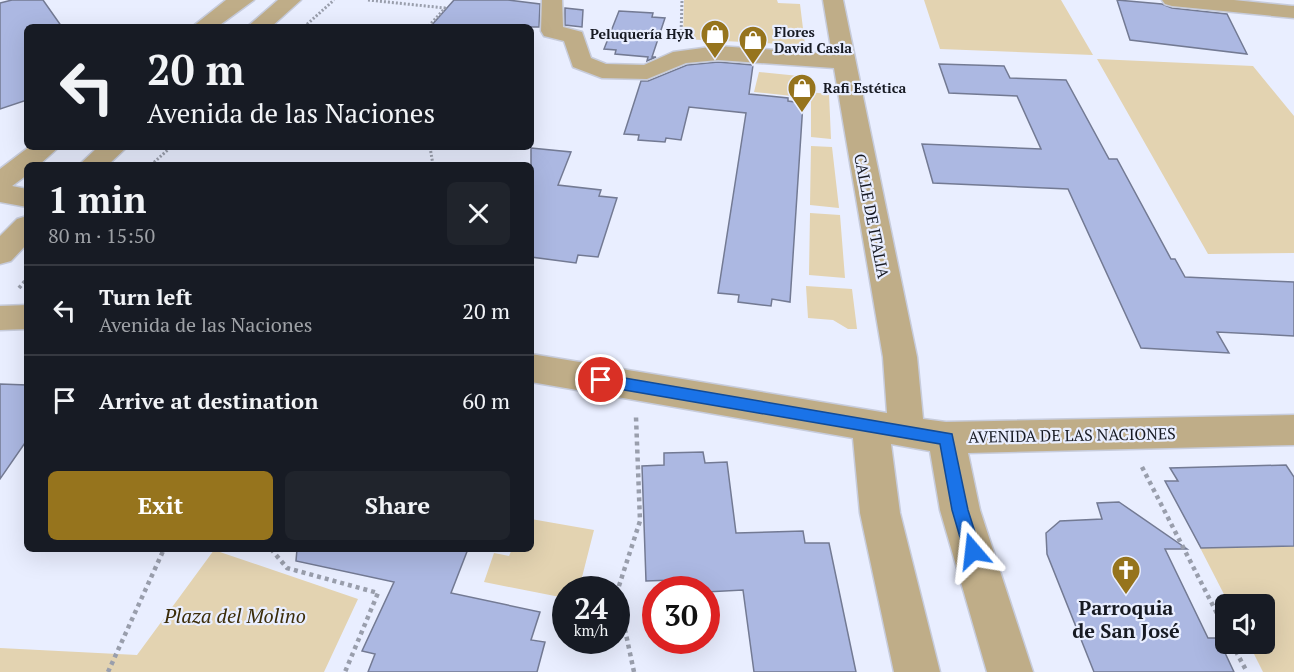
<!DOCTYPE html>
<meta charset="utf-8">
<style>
body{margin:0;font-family:"PT Serif",serif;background:#20242c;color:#f1f3f6;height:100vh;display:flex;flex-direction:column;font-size:22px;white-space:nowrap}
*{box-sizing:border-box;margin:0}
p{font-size:20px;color:#9ea1a6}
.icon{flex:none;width:33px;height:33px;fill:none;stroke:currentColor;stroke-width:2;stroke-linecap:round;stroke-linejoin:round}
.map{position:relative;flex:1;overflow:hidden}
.details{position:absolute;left:24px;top:162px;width:510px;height:390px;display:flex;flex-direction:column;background:#171b24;border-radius:9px;box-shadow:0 6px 24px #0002}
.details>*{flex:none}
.banner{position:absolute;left:24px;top:24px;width:510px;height:126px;border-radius:9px;box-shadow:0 6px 24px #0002;background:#171b24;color:#f1f3f6;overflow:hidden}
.controls{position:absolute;left:1215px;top:594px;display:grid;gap:12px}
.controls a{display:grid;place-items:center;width:60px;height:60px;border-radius:9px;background:#171b24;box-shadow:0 6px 24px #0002;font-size:30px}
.speed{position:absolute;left:552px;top:576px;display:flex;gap:12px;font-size:30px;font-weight:700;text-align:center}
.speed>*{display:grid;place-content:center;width:78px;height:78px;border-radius:50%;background:#171b24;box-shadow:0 6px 24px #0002;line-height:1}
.speed small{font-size:15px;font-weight:400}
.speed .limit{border:9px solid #d22;background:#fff;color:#111}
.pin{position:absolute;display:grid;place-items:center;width:51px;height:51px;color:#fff;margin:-26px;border:3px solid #fff;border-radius:50%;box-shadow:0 2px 6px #0007}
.me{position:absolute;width:66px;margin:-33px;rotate:343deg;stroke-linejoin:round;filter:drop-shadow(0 0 4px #0008)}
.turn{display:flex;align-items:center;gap:21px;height:126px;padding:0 24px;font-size:27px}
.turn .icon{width:78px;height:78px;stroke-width:2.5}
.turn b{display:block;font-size:42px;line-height:51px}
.round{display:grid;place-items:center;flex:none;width:63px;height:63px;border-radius:9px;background:#20242c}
.summary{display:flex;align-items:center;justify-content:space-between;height:102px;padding:0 24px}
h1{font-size:36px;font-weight:700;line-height:45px}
.action{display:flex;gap:12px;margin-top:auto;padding:12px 24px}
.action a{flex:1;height:69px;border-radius:9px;background:#96741d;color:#fff;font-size:24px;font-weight:700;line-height:69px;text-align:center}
.action a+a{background:#20242c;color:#f1f3f6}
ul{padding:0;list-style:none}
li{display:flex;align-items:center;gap:18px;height:90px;padding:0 24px;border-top:2px solid #363941}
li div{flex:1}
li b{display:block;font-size:22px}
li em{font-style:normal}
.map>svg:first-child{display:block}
.green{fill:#e3d3b1}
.building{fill:#acb8e2;stroke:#737a93;stroke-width:1.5}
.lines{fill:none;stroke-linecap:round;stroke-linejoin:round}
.minor-casing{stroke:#c7ccdc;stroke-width:3}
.path-far2{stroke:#999eac;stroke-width:3;stroke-dasharray:2 2;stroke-linecap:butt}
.path-far1{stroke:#999eac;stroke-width:4;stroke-dasharray:3 3;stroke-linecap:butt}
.path{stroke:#999eac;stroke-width:4.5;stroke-dasharray:4 4;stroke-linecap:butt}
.minor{fill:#bfad88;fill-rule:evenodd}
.route{fill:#1a73e8;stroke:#114b97;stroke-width:1.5}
.labels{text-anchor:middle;stroke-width:4.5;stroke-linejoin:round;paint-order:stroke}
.far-poi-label{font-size:14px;font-weight:bold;fill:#171a23;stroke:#e9eeff;text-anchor:start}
.street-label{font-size:16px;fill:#171a23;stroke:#e9eeff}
.near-poi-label{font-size:20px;font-weight:bold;fill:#171a23;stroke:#e9eeff}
.near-park-label{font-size:20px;font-style:italic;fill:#3c2d09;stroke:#e9eeff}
</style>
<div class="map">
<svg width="1294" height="672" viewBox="0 0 1294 672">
<rect width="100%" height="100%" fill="#e9eeff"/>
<path class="green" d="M684,0H777L778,3L800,4L805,45L683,39Z
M924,0H1061L1093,55L940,49Z
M1097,59L1253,66L1294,116V253L1208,254Z
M759,72L809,77L808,92L829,94L831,139L811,137V98L754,92Z
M811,146L832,147L839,208L810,205Z
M810,213L840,215L845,278L809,275Z
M806,286L852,289L857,329H848L833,320L808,318Z
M531,519L594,530L579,589L566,590L565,598L484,582L494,553L509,556L512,549H531Z
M1193,534H1207L1215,548L1294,546V672H1263L1249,644H1264V604H1229Z
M214,550L358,599L324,672H0V648L137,655Z"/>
<path class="building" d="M12,0H43L62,27H27V100L0,109V3Z
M454,0H508L540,4L539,27H430Z
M1117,0L1162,4L1172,8L1227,14L1247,54L1130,40Z
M565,8L583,10L582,27L565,25Z
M619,11L653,13L652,17L665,18L652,57H656L647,61L648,57L615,54L616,50L604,49Z
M718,62L753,65L749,94L788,98V101L803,103L790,302L772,299L771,306L738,302L739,295L718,293L746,113L689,107L681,140L666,138L665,142L638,140L639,135L624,134L641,81H648L687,65Z
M939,64L1004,66L1010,78L1066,80L1109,159H1117L1171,259H1175L1185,277L1294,282V336L1217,332L1229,353L1141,348L1068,189L933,183L922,144L1041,149L1017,96L949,93Z
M531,148L571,152L558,185L601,190L599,196L617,198L598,257L578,255L576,263L531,257Z
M0,384L27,385V440L0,479Z
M703,452L705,463L727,462L736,533L803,531L805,543H829L856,672H754L743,590L706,592V590H673V580L646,581L642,466L664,465V453Z
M1286,465L1294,477V546L1201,548L1165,481H1178L1170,468Z
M1119,502L1187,549H1165L1208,638H1218L1234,672H1094L1047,554L1046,533L1060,521L1102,519L1097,503Z
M297,549H468L451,593L540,612L531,640L545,642L537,672H368L375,654L362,651L394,582L296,561Z"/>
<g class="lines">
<g class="minor-casing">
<path id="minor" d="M226,0H254L217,27H192Z
M278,0H301L271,27H247Z
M542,0H562L563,27L582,32L591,58L606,64L644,65L673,52L718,46L832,54L823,0H843L917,357L923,419L946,422L1294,415V445L968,453L980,510L1033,672H987L940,510L930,451L891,444L900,513L940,672H894L860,513L853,438L531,382V354L887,413L883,357L834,68L718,60L686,63L647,79L602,78L573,67L564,41L544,36L541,31Z
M1162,0H1234L1292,6H1294V18L1172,6L1165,4Z
M29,147H59L39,165H27V175L12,186L27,189V207L0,202V169Z
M98,147H127L108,165H79Z
M27,216V244L11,261L0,264V236L17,219Z
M27,305V329L0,330V306Z"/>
</g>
<path class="path-far2" d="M368,0L445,8L428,27
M304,27L334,0
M681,35L682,0
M430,147L433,165
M151,165L171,147"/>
<path class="path-far1" d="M19,288L27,279"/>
<path class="path" d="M1142,467L1226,631
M271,549L287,568L378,593L345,672
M1232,644L1247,672
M108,672L164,549
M634,672L617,592L640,521L636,417"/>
<use href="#minor" class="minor"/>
</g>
<path class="route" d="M601,374L952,434L968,510L981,551L979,556L973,559L967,556L964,551L952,510L940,444L601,386L596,384L594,380L596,376Z"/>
<defs>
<g id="shop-pin" transform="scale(1.5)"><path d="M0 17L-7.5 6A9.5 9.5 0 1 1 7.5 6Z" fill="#96741d" stroke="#e9eeff"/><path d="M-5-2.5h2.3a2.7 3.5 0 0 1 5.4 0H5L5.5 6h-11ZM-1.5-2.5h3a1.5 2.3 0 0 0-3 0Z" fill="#fff"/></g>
<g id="church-pin" transform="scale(1.5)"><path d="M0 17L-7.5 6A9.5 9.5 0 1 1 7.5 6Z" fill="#96741d" stroke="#e9eeff"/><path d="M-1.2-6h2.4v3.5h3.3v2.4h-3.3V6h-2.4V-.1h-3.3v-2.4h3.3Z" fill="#fff"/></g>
</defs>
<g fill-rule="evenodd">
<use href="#shop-pin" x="715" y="34"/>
<use href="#shop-pin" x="753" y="40"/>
<use href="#shop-pin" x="802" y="88"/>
<use href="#church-pin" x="1126" y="570"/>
</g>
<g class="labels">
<g class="far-poi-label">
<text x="774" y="37">Flores<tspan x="774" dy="16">David Casla</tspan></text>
<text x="694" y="39" text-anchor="end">Peluquería HyR</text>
<text x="823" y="93">Rafi Estética</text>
</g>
<g class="street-label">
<text transform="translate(872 216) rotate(79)" y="6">CALLE DE ITALIA</text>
<text transform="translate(1072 435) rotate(-1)" y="6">AVENIDA DE LAS NACIONES</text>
</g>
<g class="near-poi-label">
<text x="1126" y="615">Parroquia<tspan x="1126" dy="23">de San José</tspan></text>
</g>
<g class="near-park-label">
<text x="235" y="623">Plaza del Molino</text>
</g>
</g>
</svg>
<div class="controls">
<a><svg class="icon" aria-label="sound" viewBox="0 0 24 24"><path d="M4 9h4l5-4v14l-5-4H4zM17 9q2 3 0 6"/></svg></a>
</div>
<div class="speed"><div>24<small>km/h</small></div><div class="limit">30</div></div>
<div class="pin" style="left:601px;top:380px;background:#d93025"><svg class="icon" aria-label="arrive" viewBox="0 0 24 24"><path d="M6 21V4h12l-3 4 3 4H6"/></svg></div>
<svg class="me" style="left:973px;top:551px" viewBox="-20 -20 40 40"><path d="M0-17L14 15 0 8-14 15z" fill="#1a73e8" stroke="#fff" stroke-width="4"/></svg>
<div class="banner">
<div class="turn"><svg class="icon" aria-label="left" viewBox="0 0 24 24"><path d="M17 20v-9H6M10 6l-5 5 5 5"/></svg><div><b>20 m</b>Avenida de las Naciones</div></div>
</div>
<section class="details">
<div class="summary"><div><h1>1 min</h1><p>80 m · 15:50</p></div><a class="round"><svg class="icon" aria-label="close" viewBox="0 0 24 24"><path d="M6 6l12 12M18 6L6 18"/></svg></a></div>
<ul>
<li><svg class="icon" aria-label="left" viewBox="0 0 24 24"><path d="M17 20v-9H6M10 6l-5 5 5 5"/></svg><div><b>Turn left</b><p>Avenida de las Naciones</p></div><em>20 m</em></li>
<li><svg class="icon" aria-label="arrive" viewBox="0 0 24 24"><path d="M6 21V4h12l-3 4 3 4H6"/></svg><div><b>Arrive at destination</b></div><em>60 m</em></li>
</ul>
<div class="action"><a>Exit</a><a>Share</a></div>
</section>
</div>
